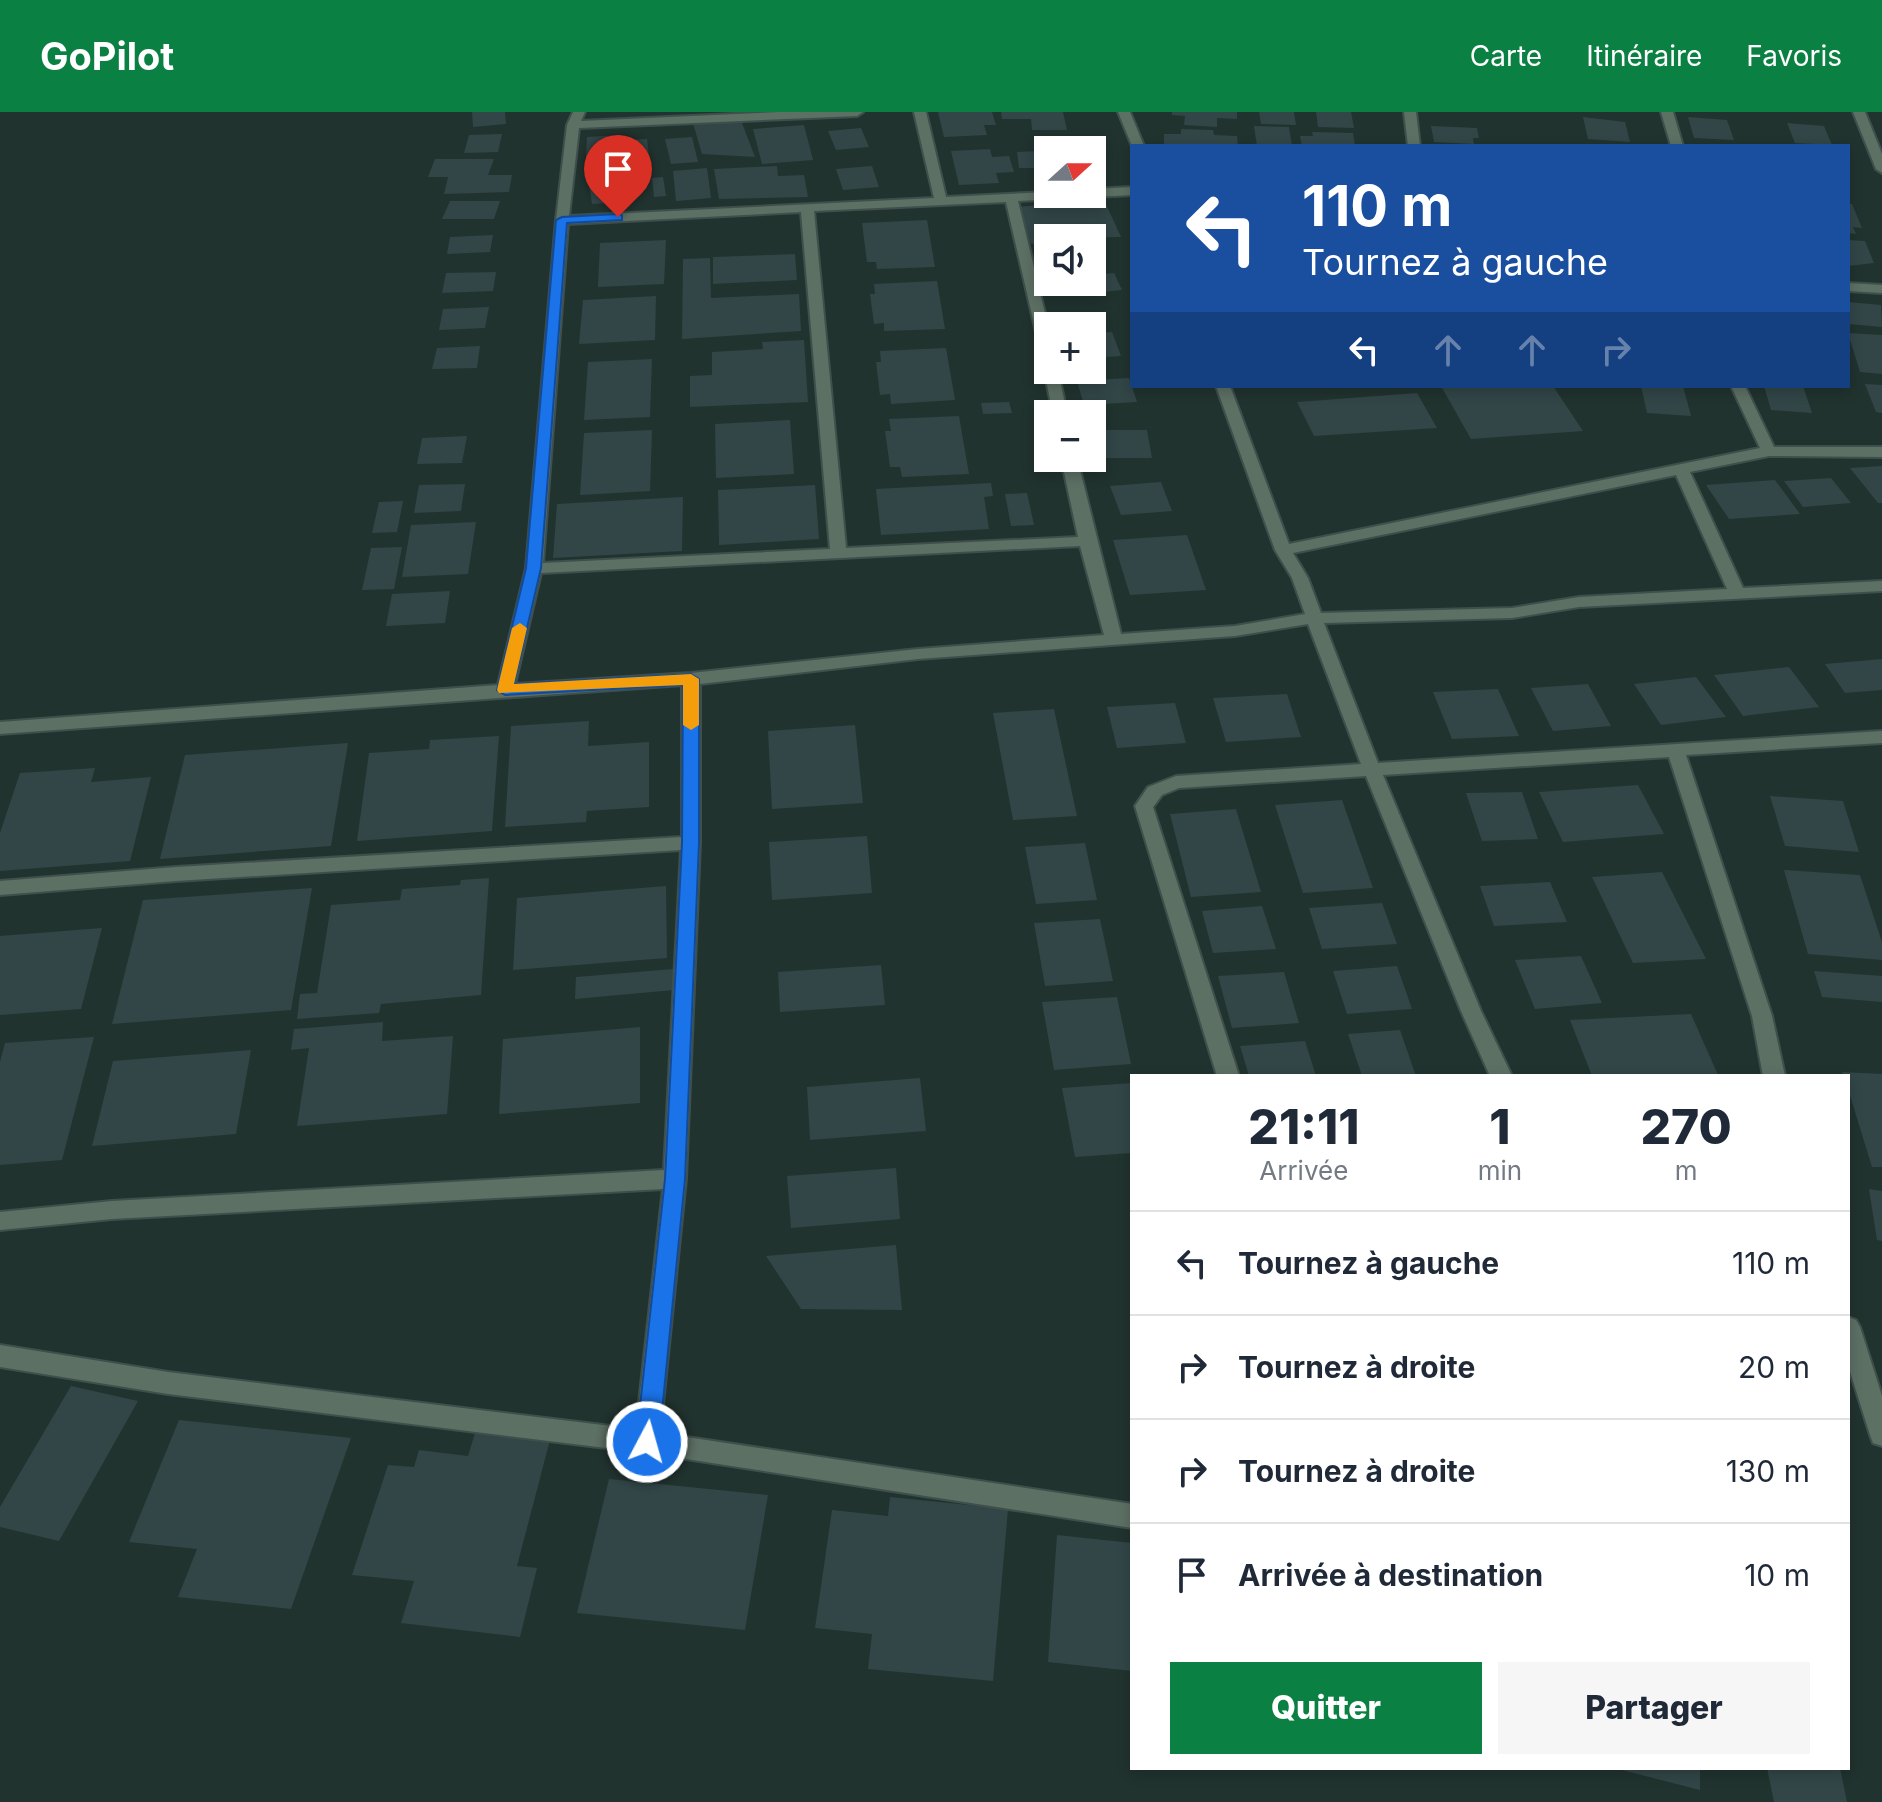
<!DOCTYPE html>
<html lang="fr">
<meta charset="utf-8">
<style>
body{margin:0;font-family:Inter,sans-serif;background:#f6f6f7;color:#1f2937;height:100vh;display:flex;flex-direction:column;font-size:30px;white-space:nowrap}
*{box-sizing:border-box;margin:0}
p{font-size:26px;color:#747a83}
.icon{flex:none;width:44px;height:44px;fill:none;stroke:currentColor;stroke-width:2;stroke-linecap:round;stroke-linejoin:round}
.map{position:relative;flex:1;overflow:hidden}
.panel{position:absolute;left:1130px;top:962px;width:720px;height:696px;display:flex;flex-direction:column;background:#fff;border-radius:0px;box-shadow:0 4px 12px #0003}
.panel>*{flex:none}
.top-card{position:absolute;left:1130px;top:32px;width:720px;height:244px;border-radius:0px;box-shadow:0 4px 12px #0003;background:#1a4fa0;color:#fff;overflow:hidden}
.needle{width:52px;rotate:69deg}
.controls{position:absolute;left:1034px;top:24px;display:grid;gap:16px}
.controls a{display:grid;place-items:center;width:72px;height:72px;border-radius:0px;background:#fff;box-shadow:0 4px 12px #0003;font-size:40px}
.pin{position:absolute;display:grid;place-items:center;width:68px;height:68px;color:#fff;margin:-82px -34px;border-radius:50% 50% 50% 0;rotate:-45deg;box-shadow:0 0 8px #0007}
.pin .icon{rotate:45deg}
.me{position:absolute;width:88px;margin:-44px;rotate:6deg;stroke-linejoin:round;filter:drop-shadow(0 0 6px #0008)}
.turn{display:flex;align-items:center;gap:28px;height:168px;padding:0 40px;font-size:36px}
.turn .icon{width:104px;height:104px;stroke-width:2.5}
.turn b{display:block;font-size:56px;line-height:68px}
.lanes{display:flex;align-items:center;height:76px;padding:0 40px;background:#0003;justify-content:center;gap:40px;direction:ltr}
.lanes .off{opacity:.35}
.eta{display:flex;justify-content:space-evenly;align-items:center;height:136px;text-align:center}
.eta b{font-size:48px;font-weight:800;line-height:56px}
.action{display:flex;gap:16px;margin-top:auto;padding:16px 40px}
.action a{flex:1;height:92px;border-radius:0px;background:#0b8043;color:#fff;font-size:32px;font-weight:800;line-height:92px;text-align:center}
.action a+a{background:#f6f6f7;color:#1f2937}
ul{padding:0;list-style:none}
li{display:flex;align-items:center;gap:24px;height:104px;padding:0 40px;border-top:2px solid #e0e1e3}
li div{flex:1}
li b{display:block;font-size:30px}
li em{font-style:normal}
header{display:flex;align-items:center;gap:48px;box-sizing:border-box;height:112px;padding:0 40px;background:#0b8043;color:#fff}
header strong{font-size:38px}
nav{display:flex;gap:44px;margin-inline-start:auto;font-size:28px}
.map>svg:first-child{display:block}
.building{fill:#324647}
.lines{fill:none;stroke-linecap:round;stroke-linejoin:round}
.minor-casing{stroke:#3f4f4c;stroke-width:4}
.minor{fill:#5d7064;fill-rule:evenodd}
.route{fill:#1a73e8;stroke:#114b97;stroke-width:2}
.slow{fill:#f59e0b}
</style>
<header>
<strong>GoPilot</strong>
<nav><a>Carte</a><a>Itinéraire</a><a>Favoris</a></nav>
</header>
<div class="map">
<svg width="1882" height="1690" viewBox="0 0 1882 1690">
<rect width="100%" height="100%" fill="#21332f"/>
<path class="building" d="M472,0H505L506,12L473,15Z
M938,0H992L996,13H984L987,23L944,25Z
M1001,0H1063L1067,18H1032L1031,7H1002Z
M1172,0H1237V7L1217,6V15L1184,13L1185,4L1172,3Z
M1259,0H1294L1296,13L1261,12Z
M1316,0H1351L1354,16L1318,15Z
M1583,5L1625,10L1630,30L1588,27Z
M1688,5L1727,8L1734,28L1694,26Z
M693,11H742L755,45L702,42Z
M1787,11L1824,14L1832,33L1795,31Z
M804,13L813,48L762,52L753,17Z
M1254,14L1289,15L1292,34H1257Z
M1431,14L1477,16L1479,26H1473L1474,32L1434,30Z
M861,16L869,35L836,38L828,19Z
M1181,17L1213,18L1214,23L1237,24L1238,34H1164V22H1181Z
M1312,20L1353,21L1355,34H1302L1300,24H1313Z
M502,22L498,40L464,41L469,23Z
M622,23V44L586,46L587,25Z
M692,25L698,50L671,52L665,27Z
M647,27L649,44L628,45L626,28Z
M1080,32L1081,38H1048V56H1019L1017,40L1038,39L1037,33Z
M990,37L992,45L1009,44L1014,60L996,61L999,71L959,73L951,39Z
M435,47H494L488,63H512L509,80L444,82L448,65H428Z
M777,54L778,64L804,63L808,85L719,87L714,57Z
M872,54L879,75L843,78L836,57Z
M707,56L711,86L676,89L673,59Z
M663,65L666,84L654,85L652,66Z
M623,75L625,90L592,92L590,77Z
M1104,88L1121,125L1048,126V130L1031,132L1016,95Z
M450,89H500L494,107H442Z
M1848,92H1852L1862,116L1853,115L1856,122L1848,121Z
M927,108L935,155L877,157L876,150H867L862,111Z
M493,123L490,140L447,142L450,125Z
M666,128L664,172L598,175L600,131Z
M1848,128L1865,129L1874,151L1848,154Z
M795,142L797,168L713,172V145Z
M710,146L711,186L799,182L801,219L682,227L683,147Z
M496,160L493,179L442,181L446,161Z
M1114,161L1122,178L1093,181L1089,170H1092V163Z
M937,169L945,217L884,219V211L874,212L870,182H875L874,172Z
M656,184L655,228L579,232L583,188Z
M1848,190L1881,193L1882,215L1848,212Z
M489,195L485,216L439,218L443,197Z
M1112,220L1121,244L1092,246V221Z
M1848,221L1882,223V262L1860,260Z
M804,228L808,290L690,295V264L712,263V240L763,237L762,230Z
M480,234L477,256L432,257L437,236Z
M946,236L955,288L891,292L890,282L880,283L876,250H881L880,239Z
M652,247L650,305L584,308L588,250Z
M1129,266L1137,290L1084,293L1077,269Z
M1865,272L1882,273V301L1876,300Z
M1441,274H1553L1583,319L1471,327Z
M1641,274H1683L1691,304L1647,301Z
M1764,274H1803L1812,301L1771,298Z
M1417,281L1437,316L1314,324L1297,290Z
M1009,290L1012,301L983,302L981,291Z
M959,304L969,362L902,365L900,355H890L885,319H891L889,307Z
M790,308L794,362L716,366L715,312Z
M652,318L650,379L580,383L584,321Z
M1094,318H1147L1152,346H1098Z
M467,324L462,351L417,352L422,326Z
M1882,354V391H1878L1850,356Z
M1831,366L1851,391L1803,395L1784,369Z
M1775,368L1800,402L1729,407L1706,373Z
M1161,370L1172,399L1121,403L1110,374Z
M991,371L993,384L984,385L989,417L881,423L876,377Z
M465,372L461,399L414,401L419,373Z
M815,373L819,427L719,433L718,378Z
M1027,381L1034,413L1011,414L1005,382Z
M683,385L682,439L553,446L557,392Z
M403,389L397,420L372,421L379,390Z
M476,410L468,462L402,465L411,413Z
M1187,423L1206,478L1130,483L1113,428Z
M402,435L394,477L362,478L371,436Z
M450,479L445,511L386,514L392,482Z
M1882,547V578L1845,581L1825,552Z
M1789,555L1819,595L1743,604L1714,563Z
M1696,565L1726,605L1661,613L1634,572Z
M1588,572L1611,614L1553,619L1531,576Z
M1498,577L1519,624L1452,627L1433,580Z
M1287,582L1301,625L1226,630L1213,586Z
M1175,591L1186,631L1117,636L1107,595Z
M1054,597L1077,704L1013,708L993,601Z
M589,609L588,634L649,630V695L587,699L586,710L505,715L511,614Z
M855,613L863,691L772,697L768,619Z
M499,624L492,719L357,729L369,641L429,637L430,628Z
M348,631L331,734L160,747L185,643Z
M95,656L91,670L151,665L130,749L0,759V721L20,661Z
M1638,673L1664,722L1563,730L1539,680Z
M1522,680L1538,727L1482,729L1466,681Z
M1770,684L1843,689L1859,740L1785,734Z
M1342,688L1373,776L1303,781L1275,693Z
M1236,697L1261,780L1191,785L1170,702Z
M867,724L872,781L772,788L769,730Z
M1085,731L1097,788L1036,792L1025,735Z
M1784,758L1860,763L1882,830V848L1808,842Z
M1662,760L1706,847L1633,851L1592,765Z
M489,766L481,883L381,892L379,901L297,907L300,882L317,881L331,793L400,788L402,777L460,773L461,768Z
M1550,770L1567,810L1494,814L1480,774Z
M666,774L667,846L513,858L517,786Z
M312,776L291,898L112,912L143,788Z
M1382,791L1397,832L1322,837L1309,796Z
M1262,794L1276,837L1213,841L1202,799Z
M1100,807L1113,869L1045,874L1034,811Z
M102,816L81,897L0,903V824Z
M1581,844L1602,891L1535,897L1515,848Z
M881,853L885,893L780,900L778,860Z
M1397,854L1412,897L1347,902L1333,859Z
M673,857L674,878L575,887L576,865Z
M1814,859L1882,864V890L1822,885Z
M1284,860L1299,911L1232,916L1218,864Z
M1117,885L1131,952L1054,958L1042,890Z
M1691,902L1718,963L1592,964L1570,908Z
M383,910L382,929L453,924L447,1002L297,1014L309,936L291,938L294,917Z
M640,915V991L499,1002L503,927Z
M1400,918L1416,964H1362L1348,922Z
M94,925L62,1048L0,1053V950L5,931Z
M1305,929L1316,964H1249L1240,934Z
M251,938L236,1022L92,1034L113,949Z
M1842,960L1882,962V1055H1872L1848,977V964H1844Z
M920,966L926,1019L810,1028L807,975Z
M1132,971V1041L1075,1045L1062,976Z
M896,1056L900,1107L791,1116L787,1064Z
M1869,1077L1882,1079V1129L1877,1128Z
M896,1133L902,1198L801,1197L766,1144Z
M71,1274L138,1289L59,1429L0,1415V1395Z
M179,1308L351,1326L291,1497L178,1485L197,1437L129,1430Z
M475,1321L550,1328L517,1454L537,1456L520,1525L401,1511L414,1469L352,1463L388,1353L414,1355L419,1338L468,1344Z
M609,1367L768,1383L745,1518L577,1501Z
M890,1385L1008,1397L993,1569L868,1557L872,1522L815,1516L832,1398L888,1404Z
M1057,1423L1132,1431V1559L1048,1550Z
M1700,1656V1678L1618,1657L1619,1656Z
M1767,1656H1840L1847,1690H1774Z"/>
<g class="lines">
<g class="minor-casing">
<path id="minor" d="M573,0H585L581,9L779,0H863L857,4L579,16L569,104L934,86L914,0H926L946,85L1048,80L1092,82V77L1132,75V83L1018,89L1048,214V246L1041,242L1006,90L814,99L846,436L1078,425L1061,346H1077L1121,522L1235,514L1305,502L1292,466L1275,438L1216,274H1230L1289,432L1760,336L1731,274H1745L1774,335H1882V345L1769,344L1690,360L1743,476L1882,469V479L1579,495L1512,506L1324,511L1378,651L1882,619V631L1686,643L1772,904L1785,964H1763L1752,904L1669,645L1383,663L1481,899L1512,964H1490L1461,899L1366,664L1179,676L1162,683L1153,695L1239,964H1217L1135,694L1148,675L1176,664L1361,652L1308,512L1235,524L918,547L700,572V731L686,1067L660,1321L1132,1392V1416L647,1341L168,1282L0,1255V1233L168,1260L636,1317L663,1077L112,1107L0,1118V1100L112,1089L664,1058L681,738L176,769L0,783V769L176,755L682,725V573L0,622V610L498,573L526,456L556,108L567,13ZM801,100L830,437L543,451L568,112ZM1676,363L1727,477L1579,485L1512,496L1321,501L1308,466L1293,441ZM1080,434L1104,523L918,537L691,561L515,572L541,461Z
M1118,0H1130L1144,34H1132Z
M1404,0H1416L1420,34H1408Z
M1661,0H1673L1683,34H1671Z
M1853,0H1865L1882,42V61L1876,57Z
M1848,171L1882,173V181L1848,179Z
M1048,254V258H1058L1067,302H1053L1044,258Z
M1848,1205L1856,1208L1860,1215L1882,1284V1334L1873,1331L1870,1323L1848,1253Z"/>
</g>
<use href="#minor" class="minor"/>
</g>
<path class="route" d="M618,102L622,103V108L567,111L541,456L514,572L691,562L699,567V731L685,1067L659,1330L655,1338L647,1341L639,1338L636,1330L665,1067L682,731L683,573L505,583L497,578L526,456L556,108L562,105Z"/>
<path class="slow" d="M520,511L527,516L514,572L691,562L699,567V613L691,618L683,613V573L499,581L497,578L512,516Z"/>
</svg>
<div class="controls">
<a><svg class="needle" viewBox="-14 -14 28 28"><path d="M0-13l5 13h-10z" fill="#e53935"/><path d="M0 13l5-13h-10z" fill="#747a83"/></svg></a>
<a><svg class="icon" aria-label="sound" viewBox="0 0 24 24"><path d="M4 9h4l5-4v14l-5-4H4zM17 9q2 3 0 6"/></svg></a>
<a>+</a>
<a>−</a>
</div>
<div class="pin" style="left:618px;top:105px;background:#d93025"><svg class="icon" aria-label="arrive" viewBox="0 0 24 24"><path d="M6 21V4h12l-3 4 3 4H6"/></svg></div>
<svg class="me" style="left:647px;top:1330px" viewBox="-20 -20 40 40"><circle r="17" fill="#1a73e8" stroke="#fff" stroke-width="3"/><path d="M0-11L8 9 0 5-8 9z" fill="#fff"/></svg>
<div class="top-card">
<div class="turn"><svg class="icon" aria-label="left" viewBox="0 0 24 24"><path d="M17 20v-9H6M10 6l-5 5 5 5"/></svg><div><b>110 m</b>Tournez à gauche</div></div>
<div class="lanes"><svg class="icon" aria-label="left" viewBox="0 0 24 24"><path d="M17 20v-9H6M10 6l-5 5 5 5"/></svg><svg class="icon off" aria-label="ahead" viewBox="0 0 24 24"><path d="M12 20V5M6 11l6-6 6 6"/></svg><svg class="icon off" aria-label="ahead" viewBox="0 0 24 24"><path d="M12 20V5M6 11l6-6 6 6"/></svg><svg class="icon off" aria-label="right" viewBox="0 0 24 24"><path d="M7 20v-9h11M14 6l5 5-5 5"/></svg></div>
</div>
<section class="panel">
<div class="eta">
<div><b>21:11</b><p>Arrivée</p></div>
<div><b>1</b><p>min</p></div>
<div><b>270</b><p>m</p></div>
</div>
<ul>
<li><svg class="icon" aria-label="left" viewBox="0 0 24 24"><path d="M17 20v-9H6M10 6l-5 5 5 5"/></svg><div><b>Tournez à gauche</b></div><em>110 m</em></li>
<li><svg class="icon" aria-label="right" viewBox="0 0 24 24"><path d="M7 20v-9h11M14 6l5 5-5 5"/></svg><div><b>Tournez à droite</b></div><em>20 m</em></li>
<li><svg class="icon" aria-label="right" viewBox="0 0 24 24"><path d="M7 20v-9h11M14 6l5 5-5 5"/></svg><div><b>Tournez à droite</b></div><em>130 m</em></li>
<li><svg class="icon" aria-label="arrive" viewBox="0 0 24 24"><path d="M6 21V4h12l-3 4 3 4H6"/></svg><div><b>Arrivée à destination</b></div><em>10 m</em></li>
</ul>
<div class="action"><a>Quitter</a><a>Partager</a></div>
</section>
</div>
